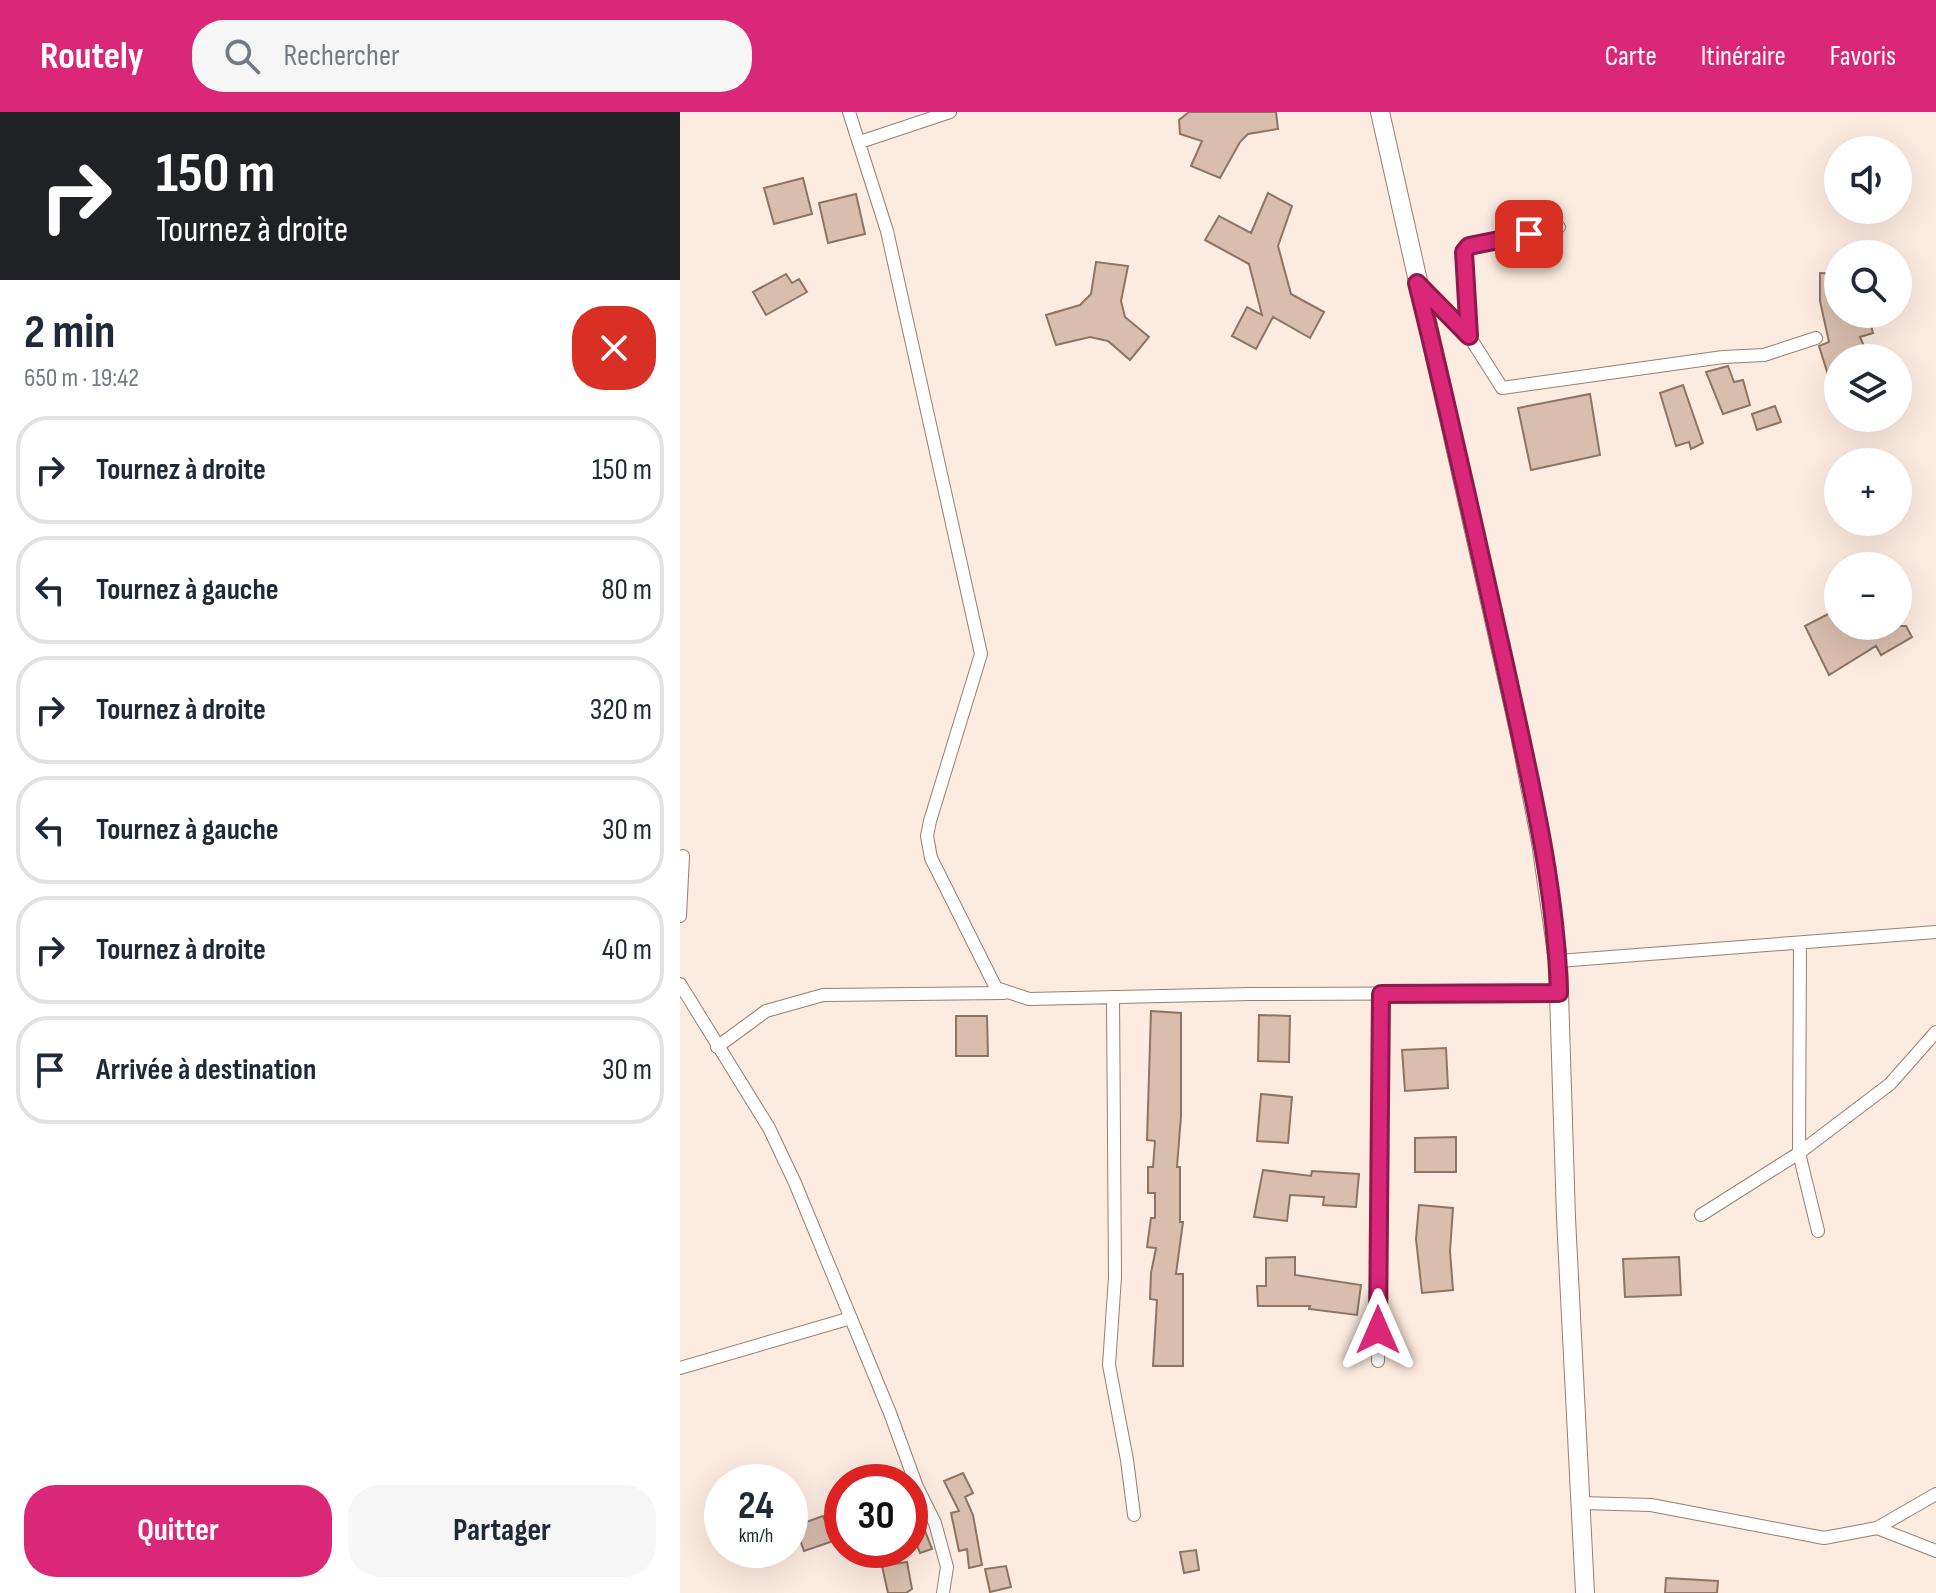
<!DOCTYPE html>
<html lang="fr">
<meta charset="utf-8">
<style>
body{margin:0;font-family:"Sofia Sans Condensed",sans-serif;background:#f6f6f7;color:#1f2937;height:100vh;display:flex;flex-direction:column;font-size:30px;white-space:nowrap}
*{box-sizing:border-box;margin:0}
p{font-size:26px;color:#747a83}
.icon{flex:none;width:44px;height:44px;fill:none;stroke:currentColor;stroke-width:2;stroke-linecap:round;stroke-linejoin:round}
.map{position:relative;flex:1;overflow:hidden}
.panel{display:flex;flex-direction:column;background:#fff;width:680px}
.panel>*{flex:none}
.top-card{background:#202124;color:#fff;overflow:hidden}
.buttons{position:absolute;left:1144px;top:24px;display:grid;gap:16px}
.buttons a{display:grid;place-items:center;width:88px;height:88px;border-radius:50%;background:#fff;box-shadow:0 8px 32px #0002;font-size:40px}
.speed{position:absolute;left:24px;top:1352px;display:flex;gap:16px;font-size:40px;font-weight:700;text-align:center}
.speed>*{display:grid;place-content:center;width:104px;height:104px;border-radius:50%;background:#fff;box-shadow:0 8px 32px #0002;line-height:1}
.speed small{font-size:20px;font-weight:400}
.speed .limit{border:12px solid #d22;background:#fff;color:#111}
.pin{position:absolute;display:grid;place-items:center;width:68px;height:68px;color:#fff;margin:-34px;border-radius:16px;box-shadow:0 4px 12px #0006}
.me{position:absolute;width:88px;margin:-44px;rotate:0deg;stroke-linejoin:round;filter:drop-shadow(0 0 6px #0008)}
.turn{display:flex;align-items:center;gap:28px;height:168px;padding:0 24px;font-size:36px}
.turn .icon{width:104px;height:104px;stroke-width:2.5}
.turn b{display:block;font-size:56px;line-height:68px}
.round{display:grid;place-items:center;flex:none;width:84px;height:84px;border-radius:32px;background:#f6f6f7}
.head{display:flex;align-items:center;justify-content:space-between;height:136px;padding:0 24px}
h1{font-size:48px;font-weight:700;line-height:60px}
.primary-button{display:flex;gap:16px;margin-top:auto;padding:16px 24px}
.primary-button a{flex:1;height:92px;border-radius:32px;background:#db2777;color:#fff;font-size:32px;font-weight:700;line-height:92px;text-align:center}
.primary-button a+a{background:#f6f6f7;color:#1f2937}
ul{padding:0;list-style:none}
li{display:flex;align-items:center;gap:24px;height:108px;margin:0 16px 12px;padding:0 8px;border:4px solid #e0e1e3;border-radius:32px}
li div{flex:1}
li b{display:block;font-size:30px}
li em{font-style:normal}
header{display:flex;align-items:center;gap:48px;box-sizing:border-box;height:112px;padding:0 40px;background:#db2777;color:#fff}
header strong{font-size:38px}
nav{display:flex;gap:44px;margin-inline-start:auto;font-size:28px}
.search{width:560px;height:72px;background:#f6f6f7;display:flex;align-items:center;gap:20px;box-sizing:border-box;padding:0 28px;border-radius:32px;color:#747a83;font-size:30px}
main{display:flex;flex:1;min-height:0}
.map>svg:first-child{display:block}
.building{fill:#d9bead;stroke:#8d7464;stroke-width:2}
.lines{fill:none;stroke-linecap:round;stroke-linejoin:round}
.street-casing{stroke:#987f6f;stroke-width:14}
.primary-casing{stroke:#987f6f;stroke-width:20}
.street{stroke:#fff;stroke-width:12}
.primary{stroke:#fff;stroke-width:18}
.route-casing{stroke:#8e194d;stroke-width:20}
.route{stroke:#db2777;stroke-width:14}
</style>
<header>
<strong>Routely</strong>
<div class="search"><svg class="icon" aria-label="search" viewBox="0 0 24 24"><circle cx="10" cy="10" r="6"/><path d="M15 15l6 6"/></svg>Rechercher</div>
<nav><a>Carte</a><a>Itinéraire</a><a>Favoris</a></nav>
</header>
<main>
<section class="panel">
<div class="top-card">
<div class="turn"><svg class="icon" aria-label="right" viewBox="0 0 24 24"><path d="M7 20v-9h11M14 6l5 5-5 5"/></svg><div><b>150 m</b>Tournez à droite</div></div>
</div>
<div class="head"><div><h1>2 min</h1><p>650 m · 19:42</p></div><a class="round" style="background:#d93025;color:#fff"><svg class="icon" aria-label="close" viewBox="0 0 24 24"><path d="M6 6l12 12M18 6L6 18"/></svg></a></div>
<ul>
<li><svg class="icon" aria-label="right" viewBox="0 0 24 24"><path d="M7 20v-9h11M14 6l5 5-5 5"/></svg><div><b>Tournez à droite</b></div><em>150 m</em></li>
<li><svg class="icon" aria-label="left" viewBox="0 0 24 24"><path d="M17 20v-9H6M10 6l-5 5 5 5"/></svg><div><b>Tournez à gauche</b></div><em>80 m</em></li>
<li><svg class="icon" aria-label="right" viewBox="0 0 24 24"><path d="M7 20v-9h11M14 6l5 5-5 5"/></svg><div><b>Tournez à droite</b></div><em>320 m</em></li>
<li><svg class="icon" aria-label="left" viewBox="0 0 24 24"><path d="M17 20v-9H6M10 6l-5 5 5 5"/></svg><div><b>Tournez à gauche</b></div><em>30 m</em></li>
<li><svg class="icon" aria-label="right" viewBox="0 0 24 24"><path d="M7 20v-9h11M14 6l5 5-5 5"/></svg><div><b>Tournez à droite</b></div><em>40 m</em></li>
<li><svg class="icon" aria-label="arrive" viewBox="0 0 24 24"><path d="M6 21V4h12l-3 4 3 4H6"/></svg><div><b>Arrivée à destination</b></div><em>30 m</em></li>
</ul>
<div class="primary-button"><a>Quitter</a><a>Partager</a></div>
</section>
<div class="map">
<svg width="1256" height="1481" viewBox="0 0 1256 1481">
<rect width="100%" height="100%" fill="#fcebe0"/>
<path class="building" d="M509,0H596L598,17L568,22L560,30L540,66L511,54L522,29L500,22L499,8Z
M123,66L132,102L94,112L84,76Z
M588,81L612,94L598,134L611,182L644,200L630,226L593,205L576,237L552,224L567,195L582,203L569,152L525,128L539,104L571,121Z
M176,82L185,122L148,131L139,91Z
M416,150L448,154L441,189L445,205L469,225L450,248L428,229L410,225L376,233L366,203L400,193L411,182Z
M1140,161L1158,162V202H1188L1193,221L1180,225L1189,246H1158V285H1155L1139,234L1149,230L1140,189Z
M106,162L112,171L119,167L127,180L86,203L73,180Z
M1048,254L1054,270L1063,268L1070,293L1043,302L1026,260Z
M1003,273L1023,331L1011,337L1009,330L996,334L980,281Z
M910,282L920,343L851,358L838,296Z
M1095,294L1101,310L1077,318L1072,302Z
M1158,497V514H1226L1232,525L1201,543L1196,534L1149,563L1125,514Z
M471,899L501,901V1004L497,1055H500V1110H503L496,1162H503V1254H473L477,1188L470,1187L471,1161L476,1136L467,1135L471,1106H475V1081H468V1055H473L475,1029L467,1028Z
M579,903L610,904L609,950L578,949Z
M276,904H307L308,944H276Z
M766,936L768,976L725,979L722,938Z
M581,982L612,985L608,1031L577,1029Z
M776,1025V1060H735V1026Z
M583,1058L631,1064L632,1059L679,1062L676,1095L643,1093L644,1085L610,1083L607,1109L574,1105Z
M739,1093L773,1096L770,1139L773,1178L742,1181L736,1127Z
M615,1145V1163L681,1173L677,1203L629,1197L630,1194H578L577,1174H586V1146Z
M999,1145L1001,1183L945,1185L943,1147Z
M283,1361L293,1381L285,1385L293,1403L302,1453L289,1456L287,1437L279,1439L271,1401L279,1399L264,1369Z
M162,1403V1426L124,1439L115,1414L143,1404L146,1411Z
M242,1411L252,1437L240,1441L230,1415Z
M516,1438L519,1458L504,1461L500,1440Z
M227,1450L232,1477L226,1481H208L202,1454Z
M326,1454L331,1475L310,1480L305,1457Z
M986,1466L1038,1469L1037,1481H985Z"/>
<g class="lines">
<g class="street-casing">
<path id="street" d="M169,0L207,119L301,542L250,709L247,724L251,746L316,876L349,887L571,882L879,881
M180,30L270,0
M740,173L789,224L822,276L1043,245L1084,243L1136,226
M789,224L784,140L789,134L879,115
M0,804L3,744
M1120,831L1119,1041L1138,1119
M878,849L1256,820
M0,872L89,1016L115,1071L210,1301L237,1375L255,1411L267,1455L263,1481
M433,885L435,1165L429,1253L447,1348L454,1403
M37,935L86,899L143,883L324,881
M1021,1103L1119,1041L1210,972L1256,920
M698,1249L701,882
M0,1256L171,1206
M901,1391L971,1393L1144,1426L1197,1416L1256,1382
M1197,1416L1256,1439"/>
</g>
<g class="primary-casing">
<path id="primary" d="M700,0L840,623L861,730L878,849L886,1106L905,1481"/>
</g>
<use href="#street" class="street"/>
<use href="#primary" class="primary"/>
</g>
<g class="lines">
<g class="route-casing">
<path id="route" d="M698,1218L701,882L879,881C876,773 849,663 826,557C797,428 769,299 737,171L789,224L784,140L789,134L849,122"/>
</g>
<use href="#route" class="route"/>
</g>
</svg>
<div class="buttons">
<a><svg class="icon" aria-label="sound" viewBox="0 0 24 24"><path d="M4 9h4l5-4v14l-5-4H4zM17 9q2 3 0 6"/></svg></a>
<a><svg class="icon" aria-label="search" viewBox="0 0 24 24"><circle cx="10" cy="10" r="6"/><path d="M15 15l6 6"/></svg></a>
<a><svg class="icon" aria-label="layers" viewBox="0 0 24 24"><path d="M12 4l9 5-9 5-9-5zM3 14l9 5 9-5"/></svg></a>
<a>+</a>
<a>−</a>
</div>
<div class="speed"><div>24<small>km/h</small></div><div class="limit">30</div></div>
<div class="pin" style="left:849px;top:122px;background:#d93025"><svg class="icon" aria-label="arrive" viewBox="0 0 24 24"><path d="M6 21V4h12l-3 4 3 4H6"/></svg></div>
<svg class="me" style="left:698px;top:1218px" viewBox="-20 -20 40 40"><path d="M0-17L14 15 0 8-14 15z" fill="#db2777" stroke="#fff" stroke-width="4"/></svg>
</div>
</main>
